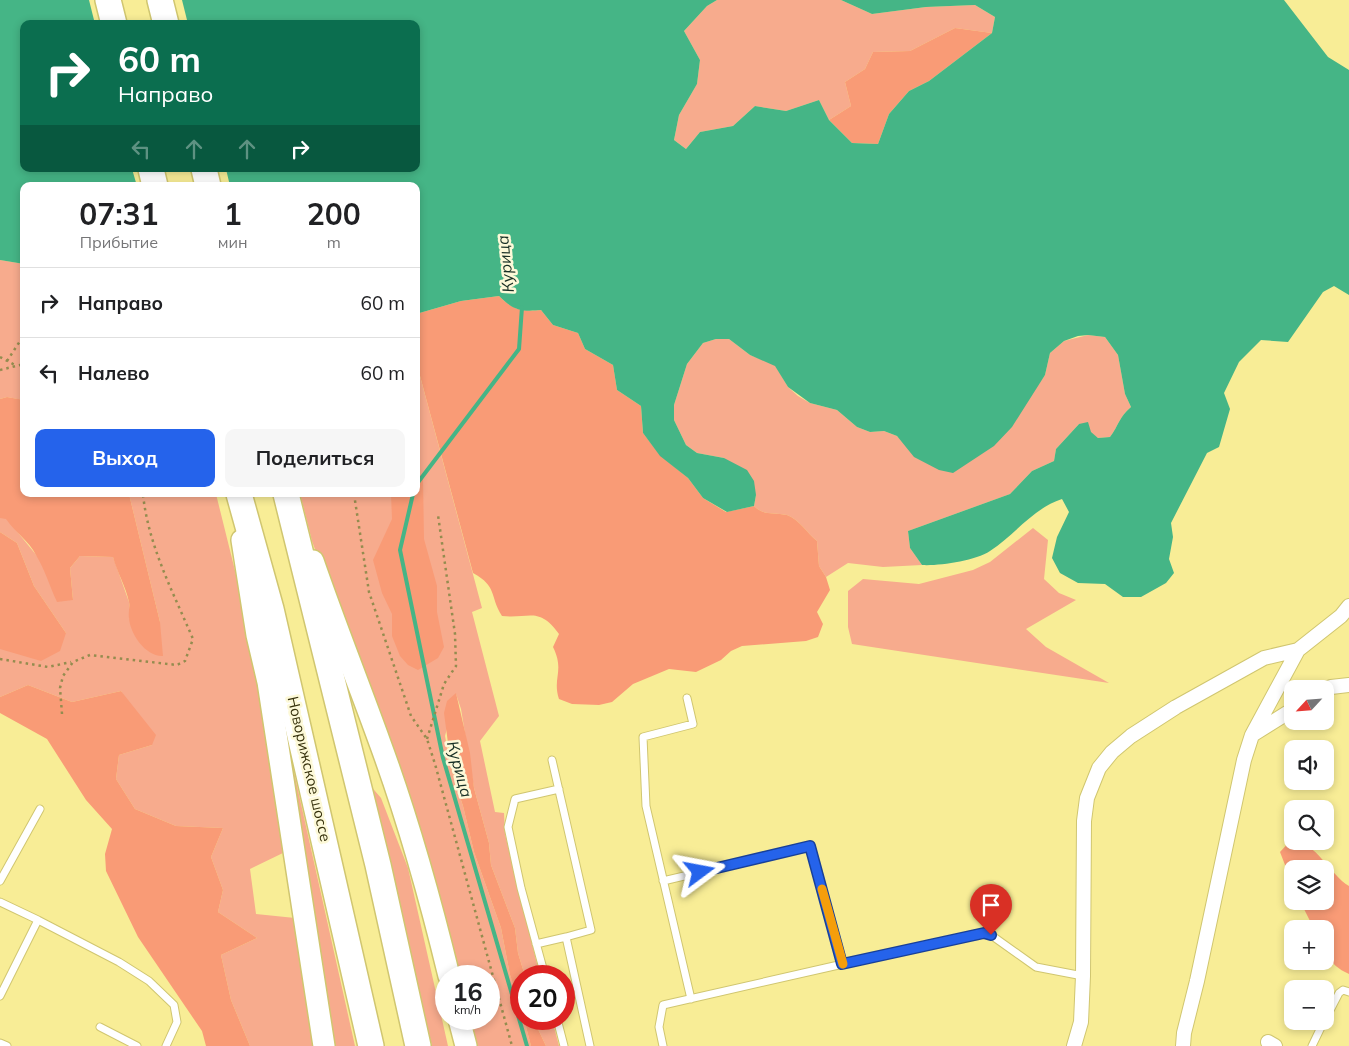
<!DOCTYPE html>
<html lang="ru">
<meta charset="utf-8">
<style>
body{margin:0;font-family:Mulish,sans-serif;background:#f6f6f6;color:#202124;height:100vh;display:flex;flex-direction:column;font-size:19px;white-space:nowrap}
*{box-sizing:border-box;margin:0}
p{font-size:16px;color:#757577}
.icon{flex:none;width:28px;height:28px;fill:none;stroke:currentColor;stroke-width:2;stroke-linecap:round;stroke-linejoin:round}
.map{position:relative;flex:1;overflow:hidden}
.details{position:absolute;left:20px;top:182px;width:400px;height:315px;display:flex;flex-direction:column;background:#fff;border-radius:10px;box-shadow:0 2px 8px #0003}
.details>*{flex:none}
.guide{position:absolute;left:20px;top:20px;width:400px;height:152px;border-radius:10px;box-shadow:0 2px 8px #0003;background:#0b6e4f;color:#fff;overflow:hidden}
.needle{width:32px;rotate:244deg}
.buttons{position:absolute;left:1284px;top:680px;display:grid;gap:10px}
.buttons a{display:grid;place-items:center;width:50px;height:50px;border-radius:10px;background:#fff;box-shadow:0 2px 8px #0003;font-size:25px}
.speed{position:absolute;left:435px;top:965px;display:flex;gap:10px;font-size:25px;font-weight:700;text-align:center}
.speed>*{display:grid;place-content:center;width:65px;height:65px;border-radius:50%;background:#fff;box-shadow:0 2px 8px #0003;line-height:1}
.speed small{font-size:12px;font-weight:400}
.speed .limit{border:8px solid #d22;background:#fff;color:#111}
.pin{position:absolute;display:grid;place-items:center;width:42px;height:42px;color:#fff;margin:-51px -21px;border-radius:50% 50% 50% 0;rotate:-45deg;box-shadow:0 0 5px #0007}
.pin .icon{rotate:45deg}
.me{position:absolute;width:55px;margin:-28px;rotate:77deg;stroke-linejoin:round;filter:drop-shadow(0 0 4px #0008)}
.turn{display:flex;align-items:center;gap:18px;height:105px;padding:0 15px;font-size:22px}
.turn .icon{width:65px;height:65px;stroke-width:2.5}
.turn b{display:block;font-size:35px;line-height:42px}
.lanes{display:flex;align-items:center;height:48px;padding:0 15px;background:#0003;justify-content:center;gap:25px;direction:ltr}
.lanes .off{opacity:.35}
.eta{display:flex;justify-content:space-evenly;align-items:center;height:85px;text-align:center}
.eta b{font-size:30px;font-weight:700;line-height:35px}
.action{display:flex;gap:10px;margin-top:auto;padding:10px 15px}
.action a{flex:1;height:58px;border-radius:10px;background:#2563eb;color:#fff;font-size:20px;font-weight:700;line-height:58px;text-align:center}
.action a+a{background:#f6f6f6;color:#202124}
ul{padding:0;list-style:none}
li{display:flex;align-items:center;gap:15px;height:70px;padding:0 15px;border-top:1px solid #e0e0e0}
li div{flex:1}
li b{display:block;font-size:19px}
li em{font-style:normal}
.map>svg:first-child{display:block}
.green{fill:#f7ab8d}
.forest{fill:#f99b76}
.water{fill:#45b586;fill-rule:evenodd}
.pier{fill:#f8ed96}
.lines{fill:none;stroke-linecap:round;stroke-linejoin:round}
.stream{stroke:#45b586;stroke-width:4}
.service-casing{stroke:#d0c670;stroke-width:9}
.minor-casing{stroke:#d0c670;stroke-width:16}
.primary-casing{stroke:#d0c670;stroke-width:24}
.motorway-casing{stroke:#d0c670;stroke-width:28}
.path{stroke:#948c4f;stroke-width:2.5;stroke-dasharray:2.5 4;stroke-linecap:butt}
.service{stroke:#fff;stroke-width:7}
.minor{stroke:#fff;stroke-width:14}
.primary{stroke:#fff;stroke-width:21}
.motorway{stroke:#fff;stroke-width:25}
.route-casing{stroke:#184099;stroke-width:12}
.route{stroke:#2563eb;stroke-width:9}
.slow{stroke:#f59e0b;stroke-width:9}
.labels{text-anchor:middle;stroke-width:5;stroke-linejoin:round;paint-order:stroke}
.street-label{font-size:15px;fill:#36310c;stroke:#fdf9d8}
.water-label{font-size:16px;font-style:italic;fill:#172f24;stroke:#fdf9d8}
</style>
<div class="map">
<svg width="1349" height="1046" viewBox="0 0 1349 1046">
<rect width="100%" height="100%" fill="#f8ed96"/>
<path class="green" d="M717,0H841L872,14L926,7L975,5L995,17L992,33L955,28L910,51L873,52L865,69L845,82L851,106L829,120L819,100L786,111L755,106L733,126L700,132L686,149L674,140L679,115L697,84L700,60L684,31L707,6Z
M0,260L24,264L23,400L7,397L0,399Z
M1088,335L1105,337L1118,355L1125,394L1131,407C1119,417 1119,425 1110,437L1098,438L1079,424L1056,449L1054,461L1032,471L1010,494L908,531L910,548L922,565L883,567L848,563L826,577L819,566L817,541C807,533 799,519 787,515C774,512 764,516 754,506L756,495L724,458L697,453L686,445L674,420V405L687,364L703,343L716,339H729L750,355L775,365L788,387L798,396L810,403L837,410L857,427L870,432L884,431L897,436L906,446L1033,392L1045,375L1050,353L1064,341Z
M416,361L482,608L472,612L499,716L480,741L495,812L504,813L505,834L540,976H525L518,953L515,928L491,865L489,843L474,788L461,709L456,694L445,736L452,773L463,806L474,852L501,928L510,975L519,997L521,1019H524L531,1046H473L467,1019H489V976H458L349,644L312,541L300,494H416Z
M129,494H216L252,639L285,852L250,869L256,914L295,918L317,1046H250L231,1000L221,955L257,938L218,912L223,890L211,857L223,828L176,826L135,809L116,779L119,755L152,745L121,691L72,702L28,685L0,697V649L66,633L34,586L17,543L0,532V518H6L73,600L70,568L80,556L113,557L129,602V619L160,622Z
M1033,528L1048,540L1044,579L1059,593L1076,600L1026,629L1046,647L1109,683L852,644L848,627V591L863,579L919,584L973,570L990,562Z
M286,747L289,750L355,1046H332Z
M369,784L381,798L408,868L448,1046H432Z
M536,1019H552L559,1046H546L538,1029Z"/>
<path class="forest" d="M955,28L992,33L929,81L909,91L889,114L878,144L852,143L829,120L851,106L845,82L865,69L873,52L910,51Z
M499,296C513,310 522,312 541,310L553,325L578,333L585,349L613,365L617,390L641,406L643,433L660,455L688,478L703,498L726,512L754,506C764,516 774,512 787,515C799,519 807,533 817,541L819,566L826,577L830,590L817,612L823,624L818,637L806,641L742,646L731,651L721,660L696,672L669,669L633,684L612,702L599,705L572,704L559,699C552,678 565,671 553,647L559,634C539,606 529,619 502,616C489,595 498,587 473,573L416,361V314L461,301Z
M7,397L24,400V494H129L160,622L163,656C146,657 130,634 129,618C128,613 130,607 129,602C126,587 117,572 113,557L80,556L70,568L73,600L57,602C50,587 45,570 36,555C29,541 15,532 6,519L0,518V399Z
M416,469L423,479L424,539L437,586V612L444,647L438,658L418,670L408,665L400,656L392,636V614L382,593L373,560L392,519L391,494H416Z
M0,532L17,543L34,586L66,633L60,651L41,661L0,649Z
M28,685L72,702L121,691L156,735L152,745L119,755L116,779L135,809L176,826L223,828L211,857L223,890L218,912L257,938L221,955L231,1000L250,1046H206L202,1031L138,937L106,871L105,854L112,829L86,800L47,739L0,713V697Z
M456,693L470,753L474,788L489,843L491,865L515,928L518,953L525,976H521V1007L510,975L501,928L474,852L463,806L452,773L444,713L447,701Z
M1292,839V841C1316,841 1330,875 1349,886V974C1327,964 1325,952 1325,929H1314L1300,901H1325V869H1292V883L1280,852Z
M524,1019H536L538,1029L546,1046H531Z"/>
<path class="water" d="M0,0H717L707,6L684,31L700,60L697,84L679,115L674,140L686,149L700,132L733,126L755,106L786,111L819,100L829,120L852,143L878,144L889,114L909,91L929,81L992,33L995,17L975,5L926,7L872,14L841,0H1284L1328,57L1349,70V295L1334,286L1323,292L1288,342L1261,340L1239,362L1224,393L1230,409L1219,447L1207,453L1171,523L1173,537L1169,559L1174,573L1166,583L1141,597H1123L1105,584L1078,583L1060,573L1052,558L1057,537L1069,512L1062,499C1032,509 1016,534 990,551C975,561 939,566 922,565L910,548L908,531L1010,494L1032,471L1054,461L1056,449L1079,424L1088,422L1091,432L1098,438L1110,437C1119,425 1119,417 1131,407L1125,394L1118,355L1105,337L1088,335L1078,336L1064,341L1050,353L1045,375L1012,427L994,446L953,473L939,470L914,457L897,436L884,431L870,432L857,427L837,410L810,403L788,387L775,366L750,355L729,339H716L703,343L687,364L674,405V420L686,445L697,453L724,458L747,470L754,481L756,495L754,506L727,512L703,498L688,478L660,456L643,433L641,406L617,390L613,365L585,349L578,333L553,325L541,310C521,312 513,310 499,296L461,301L416,314V186H24V264L0,260ZM24,24H416V169H24Z"/>
<path class="pier" d="M89,0H182L188,24H95Z
M132,169H226L230,186H137Z"/>
<g class="lines">
<path class="stream" d="M416,485L519,349L522,307
M413,494L400,550L443,758L527,1046"/>
<g class="service-casing">
<path id="service" d="M687,698L693,724L643,737L646,806L691,999
M552,760L591,930L566,937L590,1046
M0,881L40,809
M663,881L811,846L843,964L985,933L991,935L1036,967L1083,976
M0,902L38,920L0,996
M38,920L119,962L149,981L174,1005L177,1022L166,1046
M536,944L566,937
M545,976L521,888L508,827L515,799L559,789
M557,1019L564,1046
M1325,1020L1339,993L1343,990L1349,992
M100,1027L137,1046
M0,1043L7,1046
M663,1046L659,1027L663,1005L843,964
M1312,1046L1324,1021"/>
</g>
<g class="minor-casing">
<path id="minor" d="M1325,690L1331,687L1349,685
M1252,735L1298,650
M1268,1042L1275,1046
M1074,1046L1081,1022L1083,976L1084,821L1087,798L1099,768L1112,752L1131,736L1176,707L1264,658L1298,650L1341,616L1349,606
M1183,1046L1184,1033L1197,981L1244,760L1252,735L1292,710"/>
</g>
<g class="primary-casing">
<path id="primary" d="M242,540L257,635L268,682L324,1046
M313,561C334,622 358,682 380,743C408,819 430,898 449,976
M459,1019L466,1046"/>
</g>
<g class="motorway-casing">
<path id="motorway" d="M108,0L114,24
M160,0L166,24
M151,169L155,186
M204,169L208,186
M239,494L271,609L371,1046
M286,494L378,865L418,1046"/>
</g>
<path class="path" d="M0,357L15,365
M7,361L24,335
M0,370L24,364
M354,494L369,592L411,716L427,739L435,764L512,1046
M0,659L48,667L71,662
M62,714L60,688L63,676L73,662L90,655L177,665L185,661L193,639C173,592 148,545 143,494
M427,739L444,684L456,666L455,634L438,515"/>
<use href="#service" class="service"/>
<use href="#minor" class="minor"/>
<use href="#primary" class="primary"/>
<use href="#motorway" class="motorway"/>
</g>
<g class="lines">
<g class="route-casing">
<path id="route" d="M700,872L810,846L842,964L984,933L991,935"/>
</g>
<use href="#route" class="route"/>
<path class="slow" d="M822,889L843,964"/>
</g>
<g class="labels">
<g class="street-label">
<text transform="translate(309 769) rotate(77)" y="5">Новорижское шоссе</text>
</g>
<g class="water-label">
<text transform="translate(505 264) rotate(-96)" y="6">Курица</text>
<text transform="translate(460 769) rotate(75)" y="6">Курица</text>
</g>
</g>
</svg>
<div class="buttons">
<a><svg class="needle" viewBox="-14 -14 28 28"><path d="M0-13l5 13h-10z" fill="#e53935"/><path d="M0 13l5-13h-10z" fill="#757577"/></svg></a>
<a><svg class="icon" aria-label="sound" viewBox="0 0 24 24"><path d="M4 9h4l5-4v14l-5-4H4zM17 9q2 3 0 6"/></svg></a>
<a><svg class="icon" aria-label="search" viewBox="0 0 24 24"><circle cx="10" cy="10" r="6"/><path d="M15 15l6 6"/></svg></a>
<a><svg class="icon" aria-label="layers" viewBox="0 0 24 24"><path d="M12 4l9 5-9 5-9-5zM3 14l9 5 9-5"/></svg></a>
<a>+</a>
<a>−</a>
</div>
<div class="speed"><div>16<small>km/h</small></div><div class="limit">20</div></div>
<div class="pin" style="left:991px;top:935px;background:#d93025"><svg class="icon" aria-label="arrive" viewBox="0 0 24 24"><path d="M6 21V4h12l-3 4 3 4H6"/></svg></div>
<svg class="me" style="left:700px;top:872px" viewBox="-20 -20 40 40"><path d="M0-17L14 15 0 8-14 15z" fill="#2563eb" stroke="#fff" stroke-width="4"/></svg>
<div class="guide">
<div class="turn"><svg class="icon" aria-label="right" viewBox="0 0 24 24"><path d="M7 20v-9h11M14 6l5 5-5 5"/></svg><div><b>60 m</b>Направо</div></div>
<div class="lanes"><svg class="icon off" aria-label="left" viewBox="0 0 24 24"><path d="M17 20v-9H6M10 6l-5 5 5 5"/></svg><svg class="icon off" aria-label="ahead" viewBox="0 0 24 24"><path d="M12 20V5M6 11l6-6 6 6"/></svg><svg class="icon off" aria-label="ahead" viewBox="0 0 24 24"><path d="M12 20V5M6 11l6-6 6 6"/></svg><svg class="icon" aria-label="right" viewBox="0 0 24 24"><path d="M7 20v-9h11M14 6l5 5-5 5"/></svg></div>
</div>
<section class="details">
<div class="eta">
<div><b>07:31</b><p>Прибытие</p></div>
<div><b>1</b><p>мин</p></div>
<div><b>200</b><p>m</p></div>
</div>
<ul>
<li><svg class="icon" aria-label="right" viewBox="0 0 24 24"><path d="M7 20v-9h11M14 6l5 5-5 5"/></svg><div><b>Направо</b></div><em>60 m</em></li>
<li><svg class="icon" aria-label="left" viewBox="0 0 24 24"><path d="M17 20v-9H6M10 6l-5 5 5 5"/></svg><div><b>Налево</b></div><em>60 m</em></li>
</ul>
<div class="action"><a>Выход</a><a>Поделиться</a></div>
</section>
</div>
